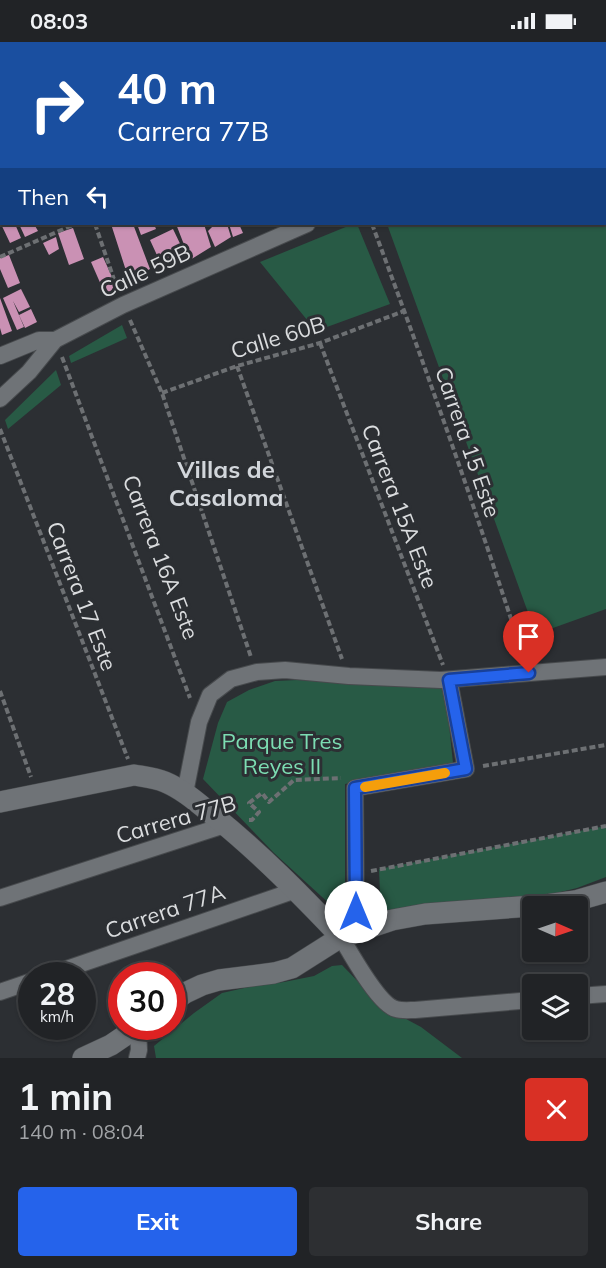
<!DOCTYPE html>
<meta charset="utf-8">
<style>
body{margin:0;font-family:Mulish,sans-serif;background:#2d2f32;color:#f1f3f6;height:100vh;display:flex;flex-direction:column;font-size:22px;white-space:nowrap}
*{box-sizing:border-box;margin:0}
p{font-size:20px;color:#a2a4a7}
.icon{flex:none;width:33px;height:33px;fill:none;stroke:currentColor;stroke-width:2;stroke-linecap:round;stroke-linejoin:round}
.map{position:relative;height:1016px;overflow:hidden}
.sheet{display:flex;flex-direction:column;background:#212326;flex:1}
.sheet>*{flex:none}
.top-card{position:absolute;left:0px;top:0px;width:606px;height:183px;box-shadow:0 2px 4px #0004,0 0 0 2px #3e4043;background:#1a4fa0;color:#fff;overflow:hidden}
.needle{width:39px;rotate:92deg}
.buttons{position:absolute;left:522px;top:854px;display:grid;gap:12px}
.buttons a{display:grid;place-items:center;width:66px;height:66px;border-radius:6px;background:#212326;box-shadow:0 2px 4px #0004,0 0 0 2px #3e4043;font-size:30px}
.speed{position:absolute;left:18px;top:920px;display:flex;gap:12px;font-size:30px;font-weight:700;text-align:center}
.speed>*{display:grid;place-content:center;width:78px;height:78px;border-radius:50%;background:#212326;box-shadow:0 2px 4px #0004,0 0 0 2px #3e4043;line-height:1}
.speed small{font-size:15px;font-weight:400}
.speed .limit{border:9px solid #d22;background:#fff;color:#111}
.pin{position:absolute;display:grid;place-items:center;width:51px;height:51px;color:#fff;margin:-62px -26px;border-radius:50% 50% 50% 0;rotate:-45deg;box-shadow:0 0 6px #0007}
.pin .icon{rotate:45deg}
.me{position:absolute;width:66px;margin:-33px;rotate:0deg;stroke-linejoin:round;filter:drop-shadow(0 0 4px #0008)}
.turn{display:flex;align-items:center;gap:21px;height:126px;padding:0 18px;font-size:27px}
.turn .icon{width:78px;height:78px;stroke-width:2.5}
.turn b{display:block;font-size:42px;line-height:51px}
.then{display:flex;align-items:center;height:57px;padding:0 18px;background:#0003;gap:12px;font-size:22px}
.round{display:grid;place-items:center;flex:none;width:63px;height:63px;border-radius:6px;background:#2d2f32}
.overview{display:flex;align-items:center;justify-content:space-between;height:102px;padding:0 18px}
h1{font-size:36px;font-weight:700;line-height:45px}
.cta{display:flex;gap:12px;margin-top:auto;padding:12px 18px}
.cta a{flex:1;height:69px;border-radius:6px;background:#2563eb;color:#fff;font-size:24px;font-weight:700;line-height:69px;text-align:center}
.cta a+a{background:#2d2f32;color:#f1f3f6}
.status{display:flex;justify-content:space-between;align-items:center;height:42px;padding:0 30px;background:#212326;direction:ltr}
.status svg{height:16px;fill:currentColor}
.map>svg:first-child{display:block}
.green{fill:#285a45}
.building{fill:#ca91b4}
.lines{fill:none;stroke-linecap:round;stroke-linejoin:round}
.minor-casing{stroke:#474a4d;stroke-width:18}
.tertiary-casing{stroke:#474a4d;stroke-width:22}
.path{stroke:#6d7073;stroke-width:4;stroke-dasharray:6 3;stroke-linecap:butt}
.minor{stroke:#6f7377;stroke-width:16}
.tertiary{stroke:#6f7377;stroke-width:21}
.route-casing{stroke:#184099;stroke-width:15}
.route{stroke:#2563eb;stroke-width:10}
.slow{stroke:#f59e0b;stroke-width:10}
.labels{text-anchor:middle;stroke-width:6;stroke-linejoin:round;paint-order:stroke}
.street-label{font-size:22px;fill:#dadcde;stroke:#2c2f33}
.park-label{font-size:22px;fill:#7cddb2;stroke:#2c2f33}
.neighbourhood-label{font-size:24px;font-weight:bold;fill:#d2d6db;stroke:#2c2f33}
</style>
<div class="status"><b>08:03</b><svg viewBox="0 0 49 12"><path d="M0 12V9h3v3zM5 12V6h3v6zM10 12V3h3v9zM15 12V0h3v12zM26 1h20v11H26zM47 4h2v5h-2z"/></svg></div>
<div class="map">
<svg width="606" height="1016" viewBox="0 0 606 1016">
<rect width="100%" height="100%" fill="#2c2f33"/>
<path class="green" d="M605,78H606V567L539,591L534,587L387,182H604Z
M353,182H357L390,262L316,289L260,220Z
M122,283L127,296L71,321L69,314Z
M56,328L61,343L8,387L5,378Z
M297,638L445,644L453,721L345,742V876L274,811L203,737L218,681L227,660L249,648L275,639Z
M606,784V835L577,846L540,855L381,874L379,827Z
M342,923L370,952L393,970L421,985L462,1016H156L154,1004L194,971L222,951L253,944L284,940L314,934L332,924Z"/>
<path class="building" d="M1,182H15L21,196L10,201Z
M19,182H34L38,189L25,195Z
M111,182H133L150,227L129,238Z
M137,182H154L156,187L141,193Z
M176,182H204L211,205L190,218Z
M211,182H227L231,195L215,205L208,189L213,184Z
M229,182H239L243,191L233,195Z
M73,186L84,217L69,223L58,191Z
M173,187L185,212L162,224L150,198Z
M56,195L59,207L49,213L43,201Z
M9,213L20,241L8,246L0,227V216Z
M103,215L117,246L105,252L91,220Z
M21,247L30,265L19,270L13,259L24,285L17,288L3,256Z
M0,256L12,289L2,293L0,286Z
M31,267L37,280L25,286L19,273Z"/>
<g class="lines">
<g class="minor-casing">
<path id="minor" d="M604,55L606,54
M0,314L39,298H55L123,263L307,182
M0,357L29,330L55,298
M185,751L199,680L210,653L231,637L257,630L285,628L349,634L441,638L606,625
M0,856L225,783
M356,890L355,746L466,727L449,638
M341,895C351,912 379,963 396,967C402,969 410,968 415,968L532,958
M49,933L296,848
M0,950L32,939
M578,954L606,952
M137,1016L139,1008L138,985"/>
</g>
<g class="tertiary-casing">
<path id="tertiary" d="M0,760L134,733C145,735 155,736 165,740C184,748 199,762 214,774C260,811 301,853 341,895
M538,864L575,859L606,850
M172,960L185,951L202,943L219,938L274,931L292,926L341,895L392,878L425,872L532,864
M83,1016L111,1003L139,984"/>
</g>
<path class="path" d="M32,0L33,2
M313,0L314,2
M601,0L602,2
M262,2L266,0
M492,2L495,0
M604,7L606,10
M0,108H2
M95,182L118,249
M372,182C426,326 477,471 524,617
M0,215L75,182
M130,278L162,351L251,615
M320,301L443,623
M62,315L190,656
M237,324L342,617
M162,351L237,324L320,301L404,269
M0,387L128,717
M0,649L31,735
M483,724L606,703
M249,778H252L259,770L249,761L262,751L269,760L294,738L341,736
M371,829L606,784"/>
<use href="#minor" class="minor"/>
<use href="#tertiary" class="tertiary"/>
</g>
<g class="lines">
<g class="route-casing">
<path id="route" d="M356,870L355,746L466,727L449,638L529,631"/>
</g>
<use href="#route" class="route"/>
<path class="slow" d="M365,745L445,731"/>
</g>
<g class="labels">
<g class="street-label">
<text transform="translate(145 229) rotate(-25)" y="8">Calle 59B</text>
<text transform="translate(278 295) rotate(-17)" y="8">Calle 60B</text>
<text transform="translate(468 400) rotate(71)" y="8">Carrera 15 Este</text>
<text transform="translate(400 464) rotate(69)" y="8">Carrera 15A Este</text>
<text transform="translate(161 515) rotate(69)" y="8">Carrera 16A Este</text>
<text transform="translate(82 554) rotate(69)" y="8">Carrera 17 Este</text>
<text transform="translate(176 777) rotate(-16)" y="8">Carrera 77B</text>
<text transform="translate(165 869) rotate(-19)" y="8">Carrera 77A</text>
</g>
<g class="park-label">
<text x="282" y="707">Parque Tres<tspan x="282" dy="25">Reyes II</tspan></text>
</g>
<g class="neighbourhood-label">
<text x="226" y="436">Villas de<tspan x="226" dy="28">Casaloma</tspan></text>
</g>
</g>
</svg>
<div class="buttons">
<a><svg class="needle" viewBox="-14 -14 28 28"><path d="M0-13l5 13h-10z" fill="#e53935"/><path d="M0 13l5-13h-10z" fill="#a2a4a7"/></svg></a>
<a><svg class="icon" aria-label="layers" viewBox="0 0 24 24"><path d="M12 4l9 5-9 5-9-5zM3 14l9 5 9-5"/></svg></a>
</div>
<div class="speed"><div>28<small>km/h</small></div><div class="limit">30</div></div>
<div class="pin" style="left:529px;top:631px;background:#d93025"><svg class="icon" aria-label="arrive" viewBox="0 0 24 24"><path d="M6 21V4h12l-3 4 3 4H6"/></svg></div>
<svg class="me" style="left:356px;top:870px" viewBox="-20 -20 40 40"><circle r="19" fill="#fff"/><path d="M0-13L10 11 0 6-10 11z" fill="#2563eb"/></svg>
<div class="top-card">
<div class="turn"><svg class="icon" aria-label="right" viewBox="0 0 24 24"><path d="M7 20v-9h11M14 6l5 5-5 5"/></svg><div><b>40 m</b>Carrera 77B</div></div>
<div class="then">Then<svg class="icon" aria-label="left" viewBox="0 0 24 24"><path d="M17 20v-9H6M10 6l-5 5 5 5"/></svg></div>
</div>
</div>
<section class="sheet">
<div class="overview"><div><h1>1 min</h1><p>140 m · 08:04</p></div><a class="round" style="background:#d93025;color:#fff"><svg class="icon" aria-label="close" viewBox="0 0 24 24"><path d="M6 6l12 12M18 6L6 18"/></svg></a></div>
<div class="cta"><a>Exit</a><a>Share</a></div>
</section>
